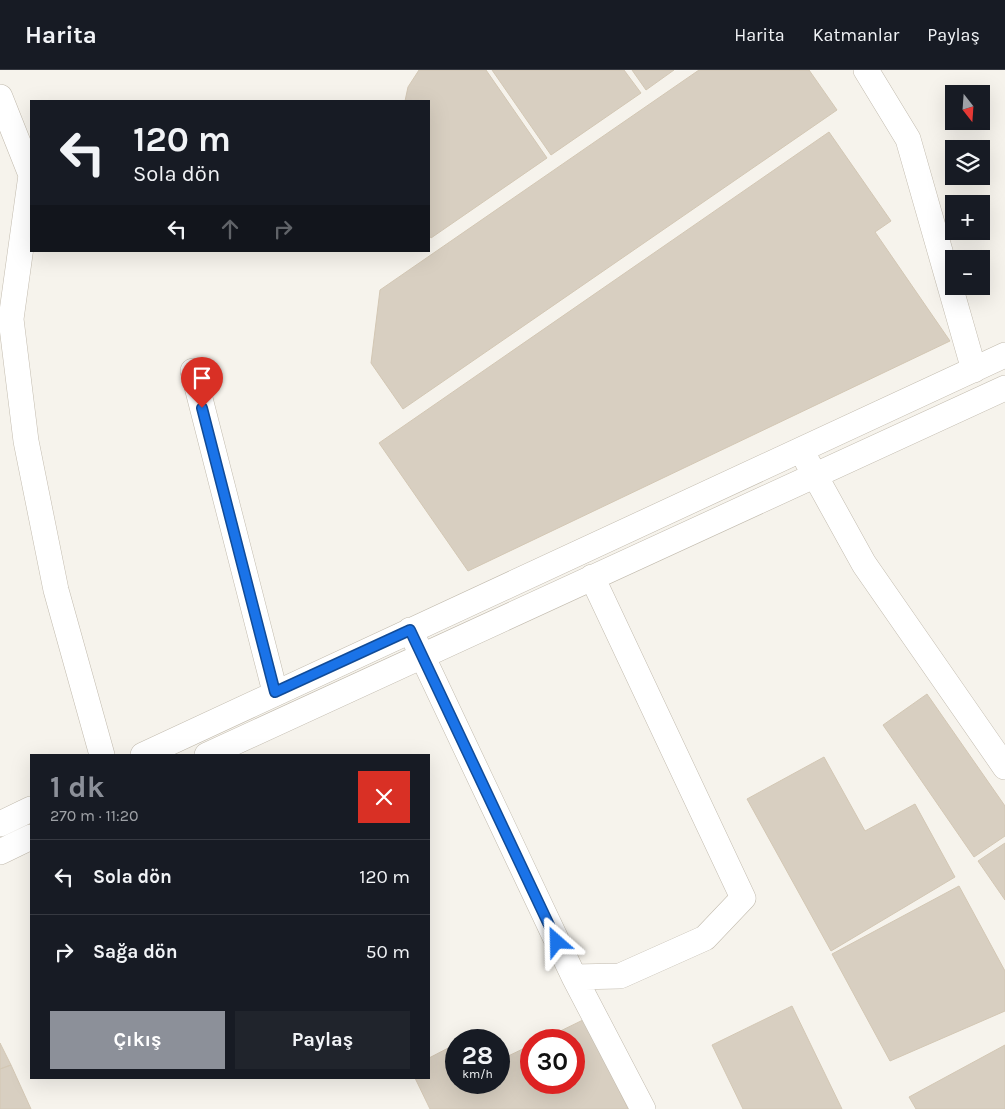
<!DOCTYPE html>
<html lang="tr">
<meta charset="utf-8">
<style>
body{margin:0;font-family:Karla,sans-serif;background:#20242c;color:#f1f3f6;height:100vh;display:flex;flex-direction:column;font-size:19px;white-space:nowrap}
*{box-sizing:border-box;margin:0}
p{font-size:16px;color:#9ea1a6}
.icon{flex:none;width:28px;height:28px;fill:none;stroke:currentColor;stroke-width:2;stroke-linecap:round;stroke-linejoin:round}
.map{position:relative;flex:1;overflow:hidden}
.side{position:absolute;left:30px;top:684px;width:400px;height:325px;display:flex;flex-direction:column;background:#171b24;border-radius:0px;box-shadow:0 5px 20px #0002}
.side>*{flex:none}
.guide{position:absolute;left:30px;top:30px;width:400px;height:152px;border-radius:0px;box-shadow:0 5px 20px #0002;background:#171b24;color:#f1f3f6;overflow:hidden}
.needle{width:32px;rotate:163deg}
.buttons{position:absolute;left:945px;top:15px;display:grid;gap:10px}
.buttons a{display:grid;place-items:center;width:45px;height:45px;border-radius:0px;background:#171b24;box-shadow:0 5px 20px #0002;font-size:25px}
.speed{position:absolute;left:445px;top:959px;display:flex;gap:10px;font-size:25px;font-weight:700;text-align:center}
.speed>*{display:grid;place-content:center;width:65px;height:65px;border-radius:50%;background:#171b24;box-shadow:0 5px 20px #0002;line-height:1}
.speed small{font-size:12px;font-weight:400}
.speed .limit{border:8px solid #d22;background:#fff;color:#111}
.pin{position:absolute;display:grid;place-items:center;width:42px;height:42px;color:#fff;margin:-51px -21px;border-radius:50% 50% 50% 0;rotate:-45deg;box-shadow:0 0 5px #0007}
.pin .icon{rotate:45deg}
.me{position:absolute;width:55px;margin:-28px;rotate:335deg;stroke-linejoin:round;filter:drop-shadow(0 0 4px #0008)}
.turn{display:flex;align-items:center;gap:18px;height:105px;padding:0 20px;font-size:22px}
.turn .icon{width:65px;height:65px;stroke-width:2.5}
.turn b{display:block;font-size:35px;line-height:42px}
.lanes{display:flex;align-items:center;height:48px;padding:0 20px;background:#0003;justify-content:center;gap:25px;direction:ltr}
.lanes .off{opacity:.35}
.round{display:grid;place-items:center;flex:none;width:52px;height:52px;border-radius:0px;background:#20242c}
.headline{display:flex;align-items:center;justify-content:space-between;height:85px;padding:0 20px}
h1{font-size:30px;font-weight:700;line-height:38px;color:#8c9099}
.action{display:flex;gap:10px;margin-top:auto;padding:10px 20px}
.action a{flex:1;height:58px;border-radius:0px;background:#8c9099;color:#fff;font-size:20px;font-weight:700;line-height:58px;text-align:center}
.action a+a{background:#20242c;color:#f1f3f6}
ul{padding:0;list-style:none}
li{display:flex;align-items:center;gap:15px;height:75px;padding:0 20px;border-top:1px solid #363941}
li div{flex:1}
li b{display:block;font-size:19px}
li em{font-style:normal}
header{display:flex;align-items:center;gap:30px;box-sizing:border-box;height:70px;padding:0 25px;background:#171b24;border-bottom:1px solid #363941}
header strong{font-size:24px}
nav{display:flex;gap:28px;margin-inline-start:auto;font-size:18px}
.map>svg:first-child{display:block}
.building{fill:#d8cfc1;stroke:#d3c7b4}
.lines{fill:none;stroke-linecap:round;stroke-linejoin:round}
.minor-casing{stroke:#c2bbae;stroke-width:26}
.minor{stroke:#fff;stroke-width:25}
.route-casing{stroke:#114b97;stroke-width:12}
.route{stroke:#1a73e8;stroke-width:9}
</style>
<header>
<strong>Harita</strong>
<nav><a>Harita</a><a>Katmanlar</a><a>Paylaş</a></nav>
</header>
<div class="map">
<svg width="1005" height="1039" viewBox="0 0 1005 1039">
<rect width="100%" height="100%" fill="#f6f3ec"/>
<path class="building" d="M419,0H486L547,88L431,168L429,165V31H405L408,17Z
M492,0H624L641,23L551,85Z
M632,0H674L646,20Z
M699,0H809L837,40L403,339L371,293L380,220Z
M829,62L891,151L875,162L950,271L468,501L379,373Z
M927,624L1005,736V766L974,787L883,655Z
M824,687L865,761L915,734L955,807L831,881L747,729Z
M1005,773V830L978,791Z
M959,816L1005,901V941L890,991L832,884Z
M792,936L842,1039H743L712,975Z
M585,949L628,1039H430L415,1008H429V988L456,974V1012H499V987L500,990L531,975V1012H574V970H542Z
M486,960L491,970H466Z
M0,973L11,995L0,999Z
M1005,975V1039H916L909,1027Z
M11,995L31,1039H0V999Z"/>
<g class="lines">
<g class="minor-casing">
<path id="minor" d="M866,0L908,69L974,300
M0,27L31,105L11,249L26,371L56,520L102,685
M193,301L275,622
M807,391L864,494L1005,697
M410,560L574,907L620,906L705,868L743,828L592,507
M143,685L1005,285
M207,685L1005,318
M0,754L31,739
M0,782L31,767
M574,907L643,1039"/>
</g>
<use href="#minor" class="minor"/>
</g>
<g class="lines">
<g class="route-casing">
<path id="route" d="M202,338L275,622L410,560L557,872"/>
</g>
<use href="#route" class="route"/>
</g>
</svg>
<div class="buttons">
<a><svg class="needle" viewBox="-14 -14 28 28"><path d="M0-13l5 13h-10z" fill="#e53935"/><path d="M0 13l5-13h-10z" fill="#9ea1a6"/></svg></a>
<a><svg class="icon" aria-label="layers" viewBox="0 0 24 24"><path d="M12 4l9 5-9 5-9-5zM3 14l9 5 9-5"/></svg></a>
<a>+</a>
<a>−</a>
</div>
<div class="speed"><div>28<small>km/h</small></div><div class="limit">30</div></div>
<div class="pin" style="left:202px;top:338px;background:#d93025"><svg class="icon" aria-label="arrive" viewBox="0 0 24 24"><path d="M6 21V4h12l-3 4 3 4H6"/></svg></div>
<svg class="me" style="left:557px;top:872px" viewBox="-20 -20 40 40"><path d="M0-17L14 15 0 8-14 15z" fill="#1a73e8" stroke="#fff" stroke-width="4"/></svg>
<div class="guide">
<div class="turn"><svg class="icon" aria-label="left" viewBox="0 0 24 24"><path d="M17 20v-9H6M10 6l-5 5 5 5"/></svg><div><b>120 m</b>Sola dön</div></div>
<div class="lanes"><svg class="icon" aria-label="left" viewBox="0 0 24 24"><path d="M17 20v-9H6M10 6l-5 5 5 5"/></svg><svg class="icon off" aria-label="ahead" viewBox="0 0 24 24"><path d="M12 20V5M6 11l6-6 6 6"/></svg><svg class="icon off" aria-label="right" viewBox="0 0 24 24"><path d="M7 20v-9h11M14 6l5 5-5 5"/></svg></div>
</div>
<section class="side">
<div class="headline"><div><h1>1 dk</h1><p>270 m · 11:20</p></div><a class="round" style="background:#d93025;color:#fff"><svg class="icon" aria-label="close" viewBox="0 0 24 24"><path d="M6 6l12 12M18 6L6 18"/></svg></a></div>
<ul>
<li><svg class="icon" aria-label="left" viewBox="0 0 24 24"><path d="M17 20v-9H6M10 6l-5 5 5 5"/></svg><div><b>Sola dön</b></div><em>120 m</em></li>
<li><svg class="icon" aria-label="right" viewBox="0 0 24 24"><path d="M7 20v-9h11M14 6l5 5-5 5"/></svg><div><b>Sağa dön</b></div><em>50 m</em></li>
</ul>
<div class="action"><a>Çıkış</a><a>Paylaş</a></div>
</section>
</div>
